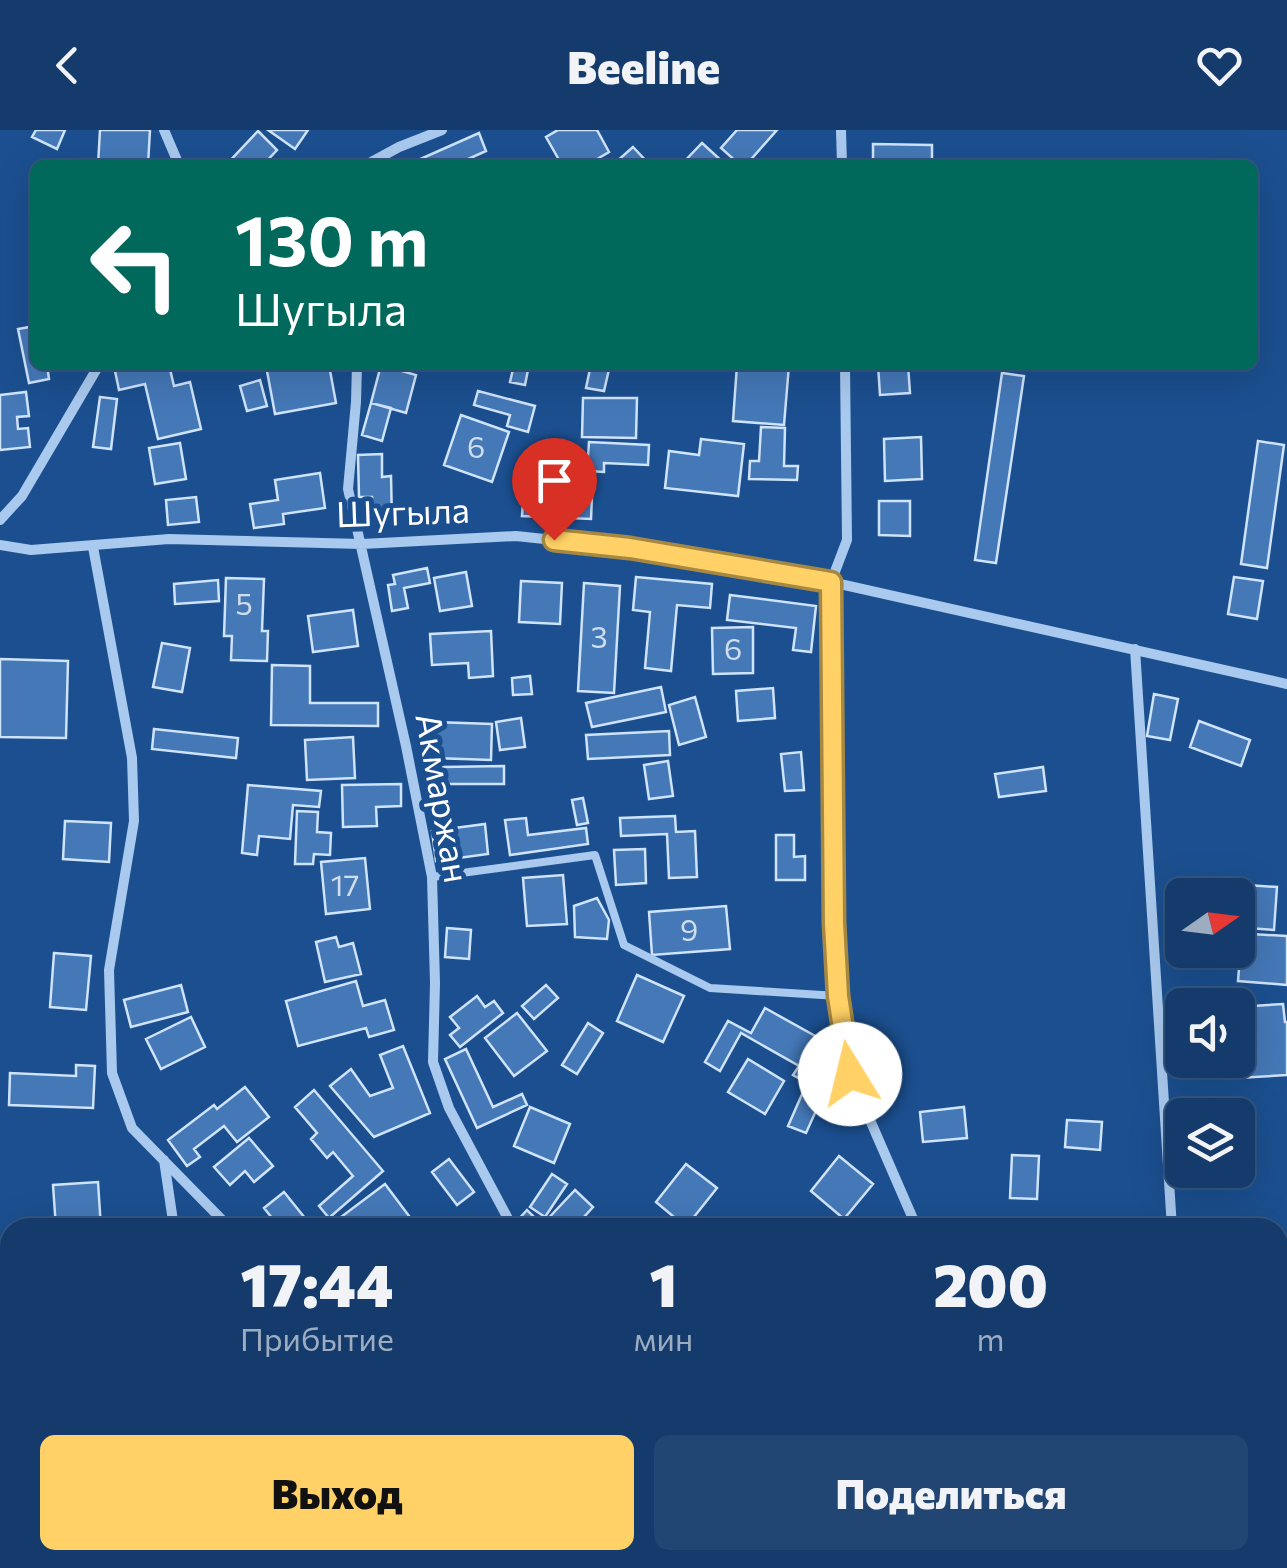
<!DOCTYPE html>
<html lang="ru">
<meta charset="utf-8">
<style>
body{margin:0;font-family:Commissioner,sans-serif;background:#214673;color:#f1f3f6;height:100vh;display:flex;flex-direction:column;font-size:38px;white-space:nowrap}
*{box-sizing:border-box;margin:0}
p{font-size:32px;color:#9dadc1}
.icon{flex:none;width:55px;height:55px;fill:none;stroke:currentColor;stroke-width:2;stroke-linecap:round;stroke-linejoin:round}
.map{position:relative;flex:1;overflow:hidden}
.details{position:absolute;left:0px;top:1088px;width:1288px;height:352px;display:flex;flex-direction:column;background:#143b6b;border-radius:30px 30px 0 0;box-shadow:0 10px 40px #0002,0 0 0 2px #33557e}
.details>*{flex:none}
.banner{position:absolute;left:30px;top:30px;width:1228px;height:210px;border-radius:15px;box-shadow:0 10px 40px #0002,0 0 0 2px #33557e;background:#00695c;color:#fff;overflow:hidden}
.needle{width:65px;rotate:76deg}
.buttons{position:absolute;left:1165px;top:748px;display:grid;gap:20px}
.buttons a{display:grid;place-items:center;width:90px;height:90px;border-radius:15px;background:#143b6b;box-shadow:0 10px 40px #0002,0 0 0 2px #33557e;font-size:50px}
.pin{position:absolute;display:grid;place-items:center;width:85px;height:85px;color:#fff;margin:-102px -42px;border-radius:50% 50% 50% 0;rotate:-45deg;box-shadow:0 0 10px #0007}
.pin .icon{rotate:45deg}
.me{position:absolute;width:110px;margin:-55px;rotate:351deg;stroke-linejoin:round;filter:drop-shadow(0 0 8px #0008)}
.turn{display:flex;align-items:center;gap:35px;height:210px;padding:0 40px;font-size:45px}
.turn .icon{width:130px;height:130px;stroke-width:2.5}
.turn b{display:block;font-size:70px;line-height:85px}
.eta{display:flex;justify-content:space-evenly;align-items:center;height:170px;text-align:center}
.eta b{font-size:60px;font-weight:800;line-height:70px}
.button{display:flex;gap:20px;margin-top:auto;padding:20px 40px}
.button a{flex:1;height:115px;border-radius:15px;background:#ffd166;color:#111;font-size:40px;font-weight:800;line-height:115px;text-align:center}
.button a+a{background:#214673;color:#f1f3f6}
header{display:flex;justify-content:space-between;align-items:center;height:130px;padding:0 40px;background:#143b6b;font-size:45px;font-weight:800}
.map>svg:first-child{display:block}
.building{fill:#4478b7;stroke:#cfe3fa;stroke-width:2.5}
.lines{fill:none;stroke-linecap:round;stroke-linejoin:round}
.service{stroke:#a9c9ee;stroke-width:8}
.minor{stroke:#a9c9ee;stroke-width:10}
.route-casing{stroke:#a68842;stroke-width:25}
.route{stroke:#ffd166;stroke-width:18}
.labels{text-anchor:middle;stroke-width:10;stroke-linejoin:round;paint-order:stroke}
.number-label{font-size:30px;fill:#d0dded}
.street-label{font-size:35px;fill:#fff;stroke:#1b4f8f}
</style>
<header><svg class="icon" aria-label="back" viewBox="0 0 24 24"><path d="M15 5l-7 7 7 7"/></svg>Beeline<svg class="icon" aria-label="heart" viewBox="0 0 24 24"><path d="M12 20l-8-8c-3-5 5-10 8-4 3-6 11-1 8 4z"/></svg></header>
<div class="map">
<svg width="1287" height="1438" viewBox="0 0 1287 1438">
<rect width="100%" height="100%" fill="#1b4f8f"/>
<path class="building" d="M36,0H65L57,19L32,7Z
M100,0H150L148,35H98Z
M268,0H308L295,19Z
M558,0H597L609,22L587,35H562L546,7Z
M737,0H777L746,35H740L721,18Z
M258,1L277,20L263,35H226Z
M479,3L486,21L455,35H407Z
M702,13L724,33L722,35H681Z
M873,14L932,15V35H873Z
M633,17L650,35H619L616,32Z
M35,196V235H47L49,249L29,253L18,199Z
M138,235H169L174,256L190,252L201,299L158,309L145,254L119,260L115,241Z
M299,235H329L336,273L275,284L267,241Z
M381,235L416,245L406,283L371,273Z
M514,235H529L525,255L510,252Z
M573,235H610L604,261L586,258L590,239Z
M737,235H789L784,295L733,291Z
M878,235H908L910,263L880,265Z
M1002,243L1024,246L996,433L975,430Z
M260,250L267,276L247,281L240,256Z
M478,261L535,276L528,302L507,296L510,285L474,275Z
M26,262L29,286L17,287L18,299L28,298L30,317L0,320V265Z
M100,267L117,269L111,319L93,317Z
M583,268H637L636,308L582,307Z
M371,273L391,278L382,311L362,305Z
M461,285L509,302L492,352L444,335Z
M761,297L785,298L784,336H798L797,350L749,349L750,331H759Z
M921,307L922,349L885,351L884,309Z
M701,309L744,314L738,366L665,358L669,321L699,325Z
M1258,311L1284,315L1267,438L1241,434Z
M589,312L649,315L648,335L604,333V342L587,341Z
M180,313L186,349L155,354L149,318Z
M382,324V347L391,346L392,392L373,393L372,367H359L358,325Z
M525,341L593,344L591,389L522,386Z
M320,343L325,378L283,384L284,394L254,398L250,374L278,370L275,350Z
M196,367L199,392L168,395L166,370Z
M879,371H910V406L879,405Z
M427,438L430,453L404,458L408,478L392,481L388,455L395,454L393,445Z
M466,442L472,476L440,481L434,448Z
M636,447L712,454L710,478L677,475L671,541L645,538L650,482L633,480Z
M1234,447L1263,451L1257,489L1228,484Z
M226,448L264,449L262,501H268L267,531L231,530L232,506H224Z
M218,450L219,471L175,474L174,454Z
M521,451L562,453L560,494L519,492Z
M584,453L620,456L614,563L578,561Z
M730,465L816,476L811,522L793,520L796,498L727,490Z
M353,480L358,516L313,522L308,486Z
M753,497V543L713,544L712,498Z
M491,501L493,546L469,548L468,533L432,535L430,504Z
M162,513L190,518L182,562L153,557Z
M0,529L68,531L66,608L0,607Z
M272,535L310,536V573H378V596L271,595Z
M530,546L532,564L513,565L512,548Z
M661,557L666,582L592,597L586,573Z
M773,558L775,588L738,591L736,561Z
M1154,564L1178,569L1170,610L1147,606Z
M695,567L706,607L679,615L669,575Z
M521,588L525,617L500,620L496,592Z
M1199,591L1250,610L1241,636L1190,617Z
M434,592L492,594L491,630L433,628Z
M154,599L238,608L236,628L152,619Z
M669,601L670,625L588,629L586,605Z
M353,607L355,648L307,650L305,610Z
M801,622L804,660L785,661L781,624Z
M668,631L673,666L649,669L644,635Z
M504,636V654H443V637Z
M1043,637L1046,661L999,667L995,644Z
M401,654V676L376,677L377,696L343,697L342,655Z
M248,655L321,661L319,677L293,675L290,709L259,706L257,725L242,723Z
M583,668L588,693L577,695L572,670Z
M297,681L318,682L317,702L331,703L330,725L314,724L313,734H295Z
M675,686L676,702L695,701L697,747L669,748L667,704L621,706L620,688Z
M526,688L528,705L586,698L588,714L510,725L505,690Z
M65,691L111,693L109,732L63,729Z
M485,694L488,724L436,731L432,701Z
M776,705H794V727L805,726V750H776Z
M645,719L646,753L616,755L614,720Z
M365,728L370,779L326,784L321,732Z
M563,745L567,794L527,796L523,748Z
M1189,751L1277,757L1274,800L1247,798L1249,778L1238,777V765H1188Z
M597,768L609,790L607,809L575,807L574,776Z
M726,776L730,819L652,825L649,782Z
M447,798L471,800L469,829L445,827Z
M1250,804L1287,806V855L1238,851L1241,814L1249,815Z
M336,807L339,817L353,813L361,844L325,852L316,812Z
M54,823L91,826L86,880L50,877Z
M637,845L684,866L663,912L617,891Z
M356,851L363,876L385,870L394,900L369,907L366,898L298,916L286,871Z
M181,855L188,882L131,897L124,870Z
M546,855L558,868L534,889L522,876Z
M477,866L485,877L494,871L503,883L460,917L450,905L459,898L450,887Z
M1283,874L1285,892H1287V945L1239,948L1238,877Z
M765,878L817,907L807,925L814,929L802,950L793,945L799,936L741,903L720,941L705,932L728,891L751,903Z
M517,883L547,921L514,946L485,908Z
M191,887L205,917L161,939L146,909Z
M588,893L603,903L577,944L562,935Z
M403,916L430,983L374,1007L330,956L351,939L370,966L393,958L380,925Z
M466,919L493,977L522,964L527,975L477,998L445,929Z
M748,929L784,951L765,984L728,962Z
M76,935L95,936L93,978L9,975L10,943L76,946Z
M815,935L833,943L806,1003L788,996Z
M245,957L269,987L237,1012L224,996L194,1019L200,1027L187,1036L168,1010L214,975L217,979Z
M314,960L383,1041L329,1088L319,1076L353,1046L333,1022L327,1028L311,1009L317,1003L295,977Z
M530,977L570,994L554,1033L514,1016Z
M964,977L967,1008L923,1012L920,982Z
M1067,990L1102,992L1100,1020L1065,1017Z
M249,1008L273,1036L254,1052L245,1041L230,1055L214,1037Z
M1012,1025L1039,1026L1037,1069L1010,1068Z
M839,1026L873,1054L844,1089L811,1061Z
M449,1029L474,1062L457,1075L432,1042Z
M686,1034L717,1058L686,1097L656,1072Z
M552,1044L567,1054L545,1087L530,1077Z
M98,1052L101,1098H56L53,1055Z
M385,1054L418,1098H336L333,1093Z
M575,1060L593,1077L574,1098H524L517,1091L527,1080L542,1095Z
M284,1062L313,1098H280L264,1078Z
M0,1150H10V1193L0,1194Z
M58,1430H123V1434L102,1433V1438H58Z
M157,1430H190L191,1438H157Z
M307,1430H346L348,1438H309Z
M455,1430H492L493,1435L457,1438Z
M1039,1430H1085L1086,1438H1040Z"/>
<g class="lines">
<path class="service" d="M432,747L595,725L624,815L710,858L838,866
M0,1308L10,1318"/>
<path class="minor" d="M164,0L179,35
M841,0L842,35
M366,35L399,17L442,0
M357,235L356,272L348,359L406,616L432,747L435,853L433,932L449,978L513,1098
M845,235L847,410L831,452L833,793L838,866L850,944L917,1098
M0,390L22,366L99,235
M0,415L31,420L169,409L362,414L516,406L630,418L831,452L1287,554
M93,417L132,628L134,691L109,840L112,943L132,998L230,1098
M1135,519L1172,1098
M164,1030L174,1098
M1278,1160L1287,1161
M532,1430L535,1438
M971,1430V1438
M10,1438V1430"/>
</g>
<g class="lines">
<g class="route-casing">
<path id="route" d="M554,410L630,418L831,452L834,793L838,866L850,944"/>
</g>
<use href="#route" class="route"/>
</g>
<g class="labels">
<g class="number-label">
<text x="476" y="328">6</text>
<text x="244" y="485">5</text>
<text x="599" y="518">3</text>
<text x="733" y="530">6</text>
<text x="345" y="766">17</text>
<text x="689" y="811">9</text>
</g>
<g class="street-label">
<text transform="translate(403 383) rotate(-2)" y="12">Шугыла</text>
<text transform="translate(442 668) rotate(80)" y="12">Акмаржан</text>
</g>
</g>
</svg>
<div class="buttons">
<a><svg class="needle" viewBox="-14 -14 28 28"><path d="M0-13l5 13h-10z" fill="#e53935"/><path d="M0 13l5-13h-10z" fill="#9dadc1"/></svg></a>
<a><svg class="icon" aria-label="sound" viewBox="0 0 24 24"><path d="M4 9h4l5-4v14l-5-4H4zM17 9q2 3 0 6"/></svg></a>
<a><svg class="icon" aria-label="layers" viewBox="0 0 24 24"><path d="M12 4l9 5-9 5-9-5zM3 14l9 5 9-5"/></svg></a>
</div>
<div class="pin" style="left:554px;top:410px;background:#d93025"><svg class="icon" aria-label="arrive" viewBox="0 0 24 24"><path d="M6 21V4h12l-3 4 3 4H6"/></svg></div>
<svg class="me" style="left:850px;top:944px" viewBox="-20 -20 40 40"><circle r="19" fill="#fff"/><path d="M0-13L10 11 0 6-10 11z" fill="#ffd166"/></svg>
<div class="banner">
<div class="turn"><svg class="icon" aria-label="left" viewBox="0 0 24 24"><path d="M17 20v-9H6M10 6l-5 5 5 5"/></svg><div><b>130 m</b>Шугыла</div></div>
</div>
<section class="details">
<div class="eta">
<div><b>17:44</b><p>Прибытие</p></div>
<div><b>1</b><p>мин</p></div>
<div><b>200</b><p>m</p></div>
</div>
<div class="button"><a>Выход</a><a>Поделиться</a></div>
</section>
</div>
